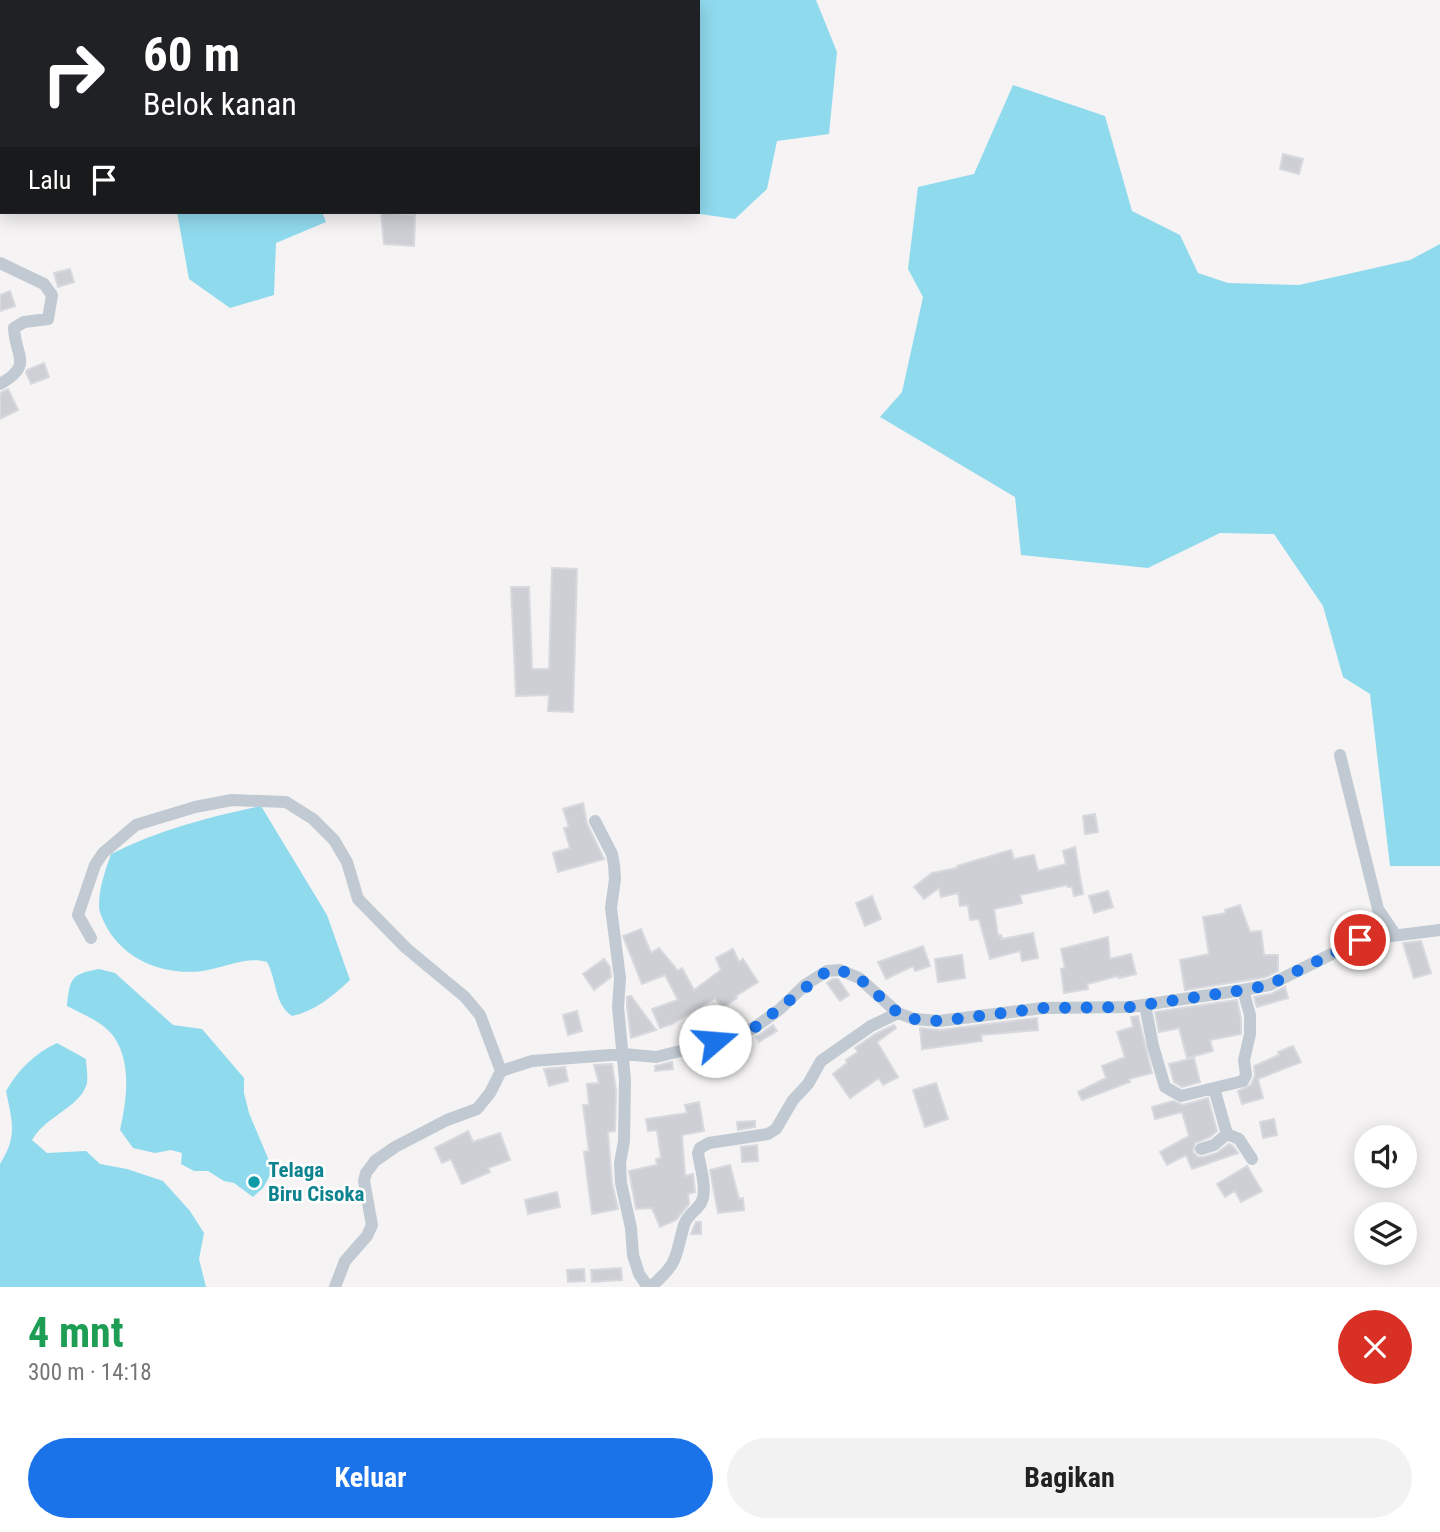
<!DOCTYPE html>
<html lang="id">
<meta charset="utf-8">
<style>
body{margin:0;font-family:"Roboto Condensed",sans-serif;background:#f2f2f2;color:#222;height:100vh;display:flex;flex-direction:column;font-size:26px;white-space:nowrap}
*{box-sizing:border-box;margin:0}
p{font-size:23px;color:#767676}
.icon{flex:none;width:38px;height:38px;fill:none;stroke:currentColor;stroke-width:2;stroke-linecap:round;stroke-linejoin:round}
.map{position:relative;height:1287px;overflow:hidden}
.details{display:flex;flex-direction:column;background:#fff;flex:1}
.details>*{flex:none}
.hud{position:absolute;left:0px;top:0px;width:700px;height:214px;box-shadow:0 4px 18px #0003;background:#202124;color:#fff;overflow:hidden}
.controls{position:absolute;left:1354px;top:1125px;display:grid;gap:14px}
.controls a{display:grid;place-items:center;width:63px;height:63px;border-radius:50%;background:#fff;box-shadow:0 4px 18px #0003;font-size:35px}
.pin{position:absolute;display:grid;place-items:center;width:60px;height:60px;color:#fff;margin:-30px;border:4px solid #fff;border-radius:50%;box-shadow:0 2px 7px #0007}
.me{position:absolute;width:77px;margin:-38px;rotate:72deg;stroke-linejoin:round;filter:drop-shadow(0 0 5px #0008)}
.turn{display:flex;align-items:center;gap:24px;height:147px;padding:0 28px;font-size:32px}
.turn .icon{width:91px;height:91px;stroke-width:2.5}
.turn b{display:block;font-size:49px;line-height:60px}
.then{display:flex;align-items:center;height:66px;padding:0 28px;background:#0003;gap:14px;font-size:26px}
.round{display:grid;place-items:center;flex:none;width:74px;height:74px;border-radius:37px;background:#f2f2f2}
.overview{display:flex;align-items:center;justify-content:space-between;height:119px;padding:0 28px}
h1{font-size:42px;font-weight:700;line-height:52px;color:#1e9e55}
.primary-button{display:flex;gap:14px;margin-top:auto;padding:14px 28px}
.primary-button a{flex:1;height:80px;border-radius:42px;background:#1a73e8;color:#fff;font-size:28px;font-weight:700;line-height:80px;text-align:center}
.primary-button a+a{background:#f2f2f2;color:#222}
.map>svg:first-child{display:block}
.water{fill:#90daee}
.building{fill:#cdcfd5;stroke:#d7d9de;stroke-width:2}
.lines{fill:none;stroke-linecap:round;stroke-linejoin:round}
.minor{stroke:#c1cad2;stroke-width:12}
.route{stroke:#1a73e8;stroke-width:12;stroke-dasharray:0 21.6}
.culture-dot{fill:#0f9aa8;stroke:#fff;stroke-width:2.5}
.labels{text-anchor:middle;stroke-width:5;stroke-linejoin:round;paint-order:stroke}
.culture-label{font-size:21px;font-weight:bold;fill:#0d838f;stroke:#fff;text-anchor:start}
</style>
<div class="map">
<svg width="1440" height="1287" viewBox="0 0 1440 1287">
<rect width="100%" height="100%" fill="#f5f3f3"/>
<path class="water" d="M110,0H296V2H109Z
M453,0H816L837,52L829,134L777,141L767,189L735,219L700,214L697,212L698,2Z
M1013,85L1105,116L1132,211L1180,235L1198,273L1228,283L1299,285L1410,260L1440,244V866H1390L1370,694L1343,677L1323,606L1274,534L1220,533L1148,568L1021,555L1015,497L880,417L902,392L923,297L908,269L918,187L974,174Z
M177,212H322L326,222L276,243L274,295L230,308L189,279Z
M261,806L327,915L350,980C333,996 315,1011 292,1016C274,1004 277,980 267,962C247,956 223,968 203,971C163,976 121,959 104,922C102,917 99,912 99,906C99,888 105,871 111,854C159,830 209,817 261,806Z
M99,969L115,973L173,1025L202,1029L244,1078V1093L249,1113L273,1170L263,1188L253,1197L234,1183L224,1181L208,1171H194L181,1164L182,1153L171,1150L155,1153L133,1148L120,1130C127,1099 133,1056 109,1031C98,1020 80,1013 67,1006C70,978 71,974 99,969Z
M57,1043L86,1059C86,1067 89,1079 86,1086C78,1108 46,1116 32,1140L47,1153L86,1151L100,1164L127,1169L163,1181L190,1211L204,1233L199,1259L206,1287H0V1164C18,1135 12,1122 6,1091C19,1069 34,1054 57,1043Z"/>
<path class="building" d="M1283,154L1303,159L1299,174L1280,169Z
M381,212L415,215L414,246L384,244Z
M70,269L74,282L58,287L54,273Z
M10,291L15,306L0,311V295Z
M44,363L49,377L31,384L26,372L27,370Z
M8,389L18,410L0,419V393Z
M552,568L577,569L573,712L548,711L549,695L516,696L511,587H529L532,669H549Z
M583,803L587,824L604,859L558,872L553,853L570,848L564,828L569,827L563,809Z
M1095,814L1098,832L1085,834L1083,816Z
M1075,847L1083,894L1074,896L1072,887H1068L1067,885L1020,895L1022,903L994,909L998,936L1001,935L1002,939L1033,933L1038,958L1022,961L1020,951L990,959L979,919L970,920L968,905L960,906L958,893L941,897L939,888L924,899L914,887L932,873L957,868V866L1011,850L1014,859L1034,855L1038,871L1066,864L1063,851Z
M1108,891L1113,907L1094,913L1089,896Z
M872,896L881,919L865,926L856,903Z
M1240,905L1250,932L1261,931L1264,955H1278V971L1266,977L1185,990L1180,960L1209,954L1203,917L1226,913L1225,910Z
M641,929L651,953L659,948L678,971L682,968L694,990L721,970L716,958L733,949L739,962L743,959L758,982L736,996L737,998L723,1008L715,998L672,1024L660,1028L652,1009L678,1000L665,975L642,984L623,936Z
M1108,937L1110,959L1131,954L1136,974L1119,978L1118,976L1087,984L1088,989L1064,993L1061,969L1065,968L1061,949Z
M1421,941L1431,973L1414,978L1403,943Z
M923,946L930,966L915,971L913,966L886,979L878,962Z
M962,955L965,978L938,982L935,959Z
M604,959L610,967L611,977L594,990L583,974Z
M833,979H838L849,995L840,1001L827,983Z
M1285,987L1288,998L1257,1007L1254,997L1271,994Z
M631,996L656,1030L631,1038L627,1007V997Z
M1237,1000L1241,1019V1034L1210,1040L1213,1051L1187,1058L1179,1028L1159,1032L1155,1012Z
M577,1011L582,1031L568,1035L563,1015Z
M1138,1016L1152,1073L1129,1079L1130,1082L1082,1100L1078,1092L1106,1078L1102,1066L1125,1057L1117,1032L1133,1027L1131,1017Z
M1037,1018L1038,1030L981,1035L982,1041L922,1049L920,1028L940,1030Z
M773,1025L777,1031L759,1042L756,1037Z
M894,1025L896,1028L877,1042L898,1077L883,1085L879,1078L850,1098L833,1074L847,1063L846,1060L858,1052L855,1048L875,1034Z
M1293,1046L1301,1062L1258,1079L1263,1098L1242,1104L1238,1091L1251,1085L1255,1075L1254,1066L1279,1055L1278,1052Z
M1194,1058L1200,1082L1182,1087L1174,1082L1169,1064Z
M672,1062L673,1069L655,1071V1066Z
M612,1064L616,1091L615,1131L608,1132L612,1183L618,1209L592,1214L584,1152L589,1151L583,1105H589L587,1084L599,1083L594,1065Z
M565,1067L568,1081L549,1086L544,1069Z
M936,1083L948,1119L925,1127L913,1090Z
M1208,1098L1217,1131L1210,1137L1195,1143L1193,1152L1198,1157H1204L1217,1153L1229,1144L1233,1146L1238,1153L1192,1169L1186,1155L1167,1165L1160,1152L1189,1136L1182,1112L1155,1119L1152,1107L1173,1101L1183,1105Z
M699,1102L704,1131L682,1135L685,1176L693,1174L695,1192L688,1194L689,1204L676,1220L660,1227L652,1208L636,1209L629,1171L657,1165L656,1159L661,1158L657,1130L648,1131L646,1119L687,1113L685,1105Z
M1274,1119L1277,1135L1263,1138L1260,1122Z
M755,1121V1127L738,1130L737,1122Z
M468,1131L473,1142L500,1133L510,1160L488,1168L490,1172L462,1184L451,1159L442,1163L435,1148Z
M757,1145L758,1161L742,1162L741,1147Z
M730,1165L739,1199L743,1198L744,1210L718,1213L710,1170Z
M1247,1166L1262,1191L1241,1202L1235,1191L1225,1197L1217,1184Z
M557,1192L560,1207L528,1214L525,1200Z
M696,1222H701V1234H691Z
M621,1268L622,1280L592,1282L591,1270Z
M584,1269L585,1281L568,1282L567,1270Z"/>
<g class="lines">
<path class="minor" d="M0,263L44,284L52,295L48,319L24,322L14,328C15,356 34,365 0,384
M1340,755L1378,909L1395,934
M595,821L612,854L614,865L615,879L611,908L620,978L618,1007L625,1080L624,1141L620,1163L621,1183L631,1228L633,1255L639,1274L648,1287
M91,938L78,915L95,865L103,853L136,825L195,807L232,800L286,802L313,819L334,840L347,862L358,899L406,948L465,997L480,1015L501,1071L490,1093L477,1109L447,1120L395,1147L375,1161L366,1173L364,1181L372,1225L367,1236L345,1261L335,1287
M1145,1005L1153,1046L1165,1087L1181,1096L1243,1081L1246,1075L1244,1060L1250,1034V1015L1243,990
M501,1071L532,1061L624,1054L656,1057L696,1047L754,1028L780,1009L805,985L827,971L840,970L859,978L898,1013L914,1019L939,1021L1043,1008L1130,1007L1243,990L1269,985L1360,940L1440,930
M1227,1134L1239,1139L1252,1159
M1201,1149L1214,1145L1227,1134L1214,1088
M651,1287C680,1260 674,1260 684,1225C687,1215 696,1211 701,1203C708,1190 700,1167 698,1153L700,1148L709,1143L768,1134L776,1129L793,1100L808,1084L821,1061L871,1026L898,1013"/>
</g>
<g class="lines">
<path class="route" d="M715,1041L754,1028L827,971L840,970L859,978L898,1013L914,1019L939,1021L1043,1008L1130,1007L1243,990L1269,985L1360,940"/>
</g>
<circle class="culture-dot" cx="254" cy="1182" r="7"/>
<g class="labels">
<g class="culture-label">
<text x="268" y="1177">Telaga<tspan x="268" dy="24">Biru Cisoka</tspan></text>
</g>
</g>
</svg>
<div class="controls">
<a><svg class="icon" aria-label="sound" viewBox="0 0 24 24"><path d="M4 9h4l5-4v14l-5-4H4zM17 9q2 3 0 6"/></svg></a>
<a><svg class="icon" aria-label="layers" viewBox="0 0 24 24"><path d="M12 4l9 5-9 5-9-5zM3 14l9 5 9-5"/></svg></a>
</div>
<div class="pin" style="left:1360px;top:940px;background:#d93025"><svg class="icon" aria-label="arrive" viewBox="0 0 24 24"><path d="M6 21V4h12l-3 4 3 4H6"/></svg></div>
<svg class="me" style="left:715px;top:1041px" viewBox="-20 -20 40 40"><circle r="19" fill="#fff"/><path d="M0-13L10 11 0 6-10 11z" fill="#1a73e8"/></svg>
<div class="hud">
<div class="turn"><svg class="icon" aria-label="right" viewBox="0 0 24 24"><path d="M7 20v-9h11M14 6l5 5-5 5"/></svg><div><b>60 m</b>Belok kanan</div></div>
<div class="then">Lalu<svg class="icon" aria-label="arrive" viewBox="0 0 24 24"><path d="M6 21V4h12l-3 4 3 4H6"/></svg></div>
</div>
</div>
<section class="details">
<div class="overview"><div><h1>4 mnt</h1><p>300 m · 14:18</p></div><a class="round" style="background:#d93025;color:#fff"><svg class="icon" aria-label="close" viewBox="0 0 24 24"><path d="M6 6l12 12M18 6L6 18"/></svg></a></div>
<div class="primary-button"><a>Keluar</a><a>Bagikan</a></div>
</section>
